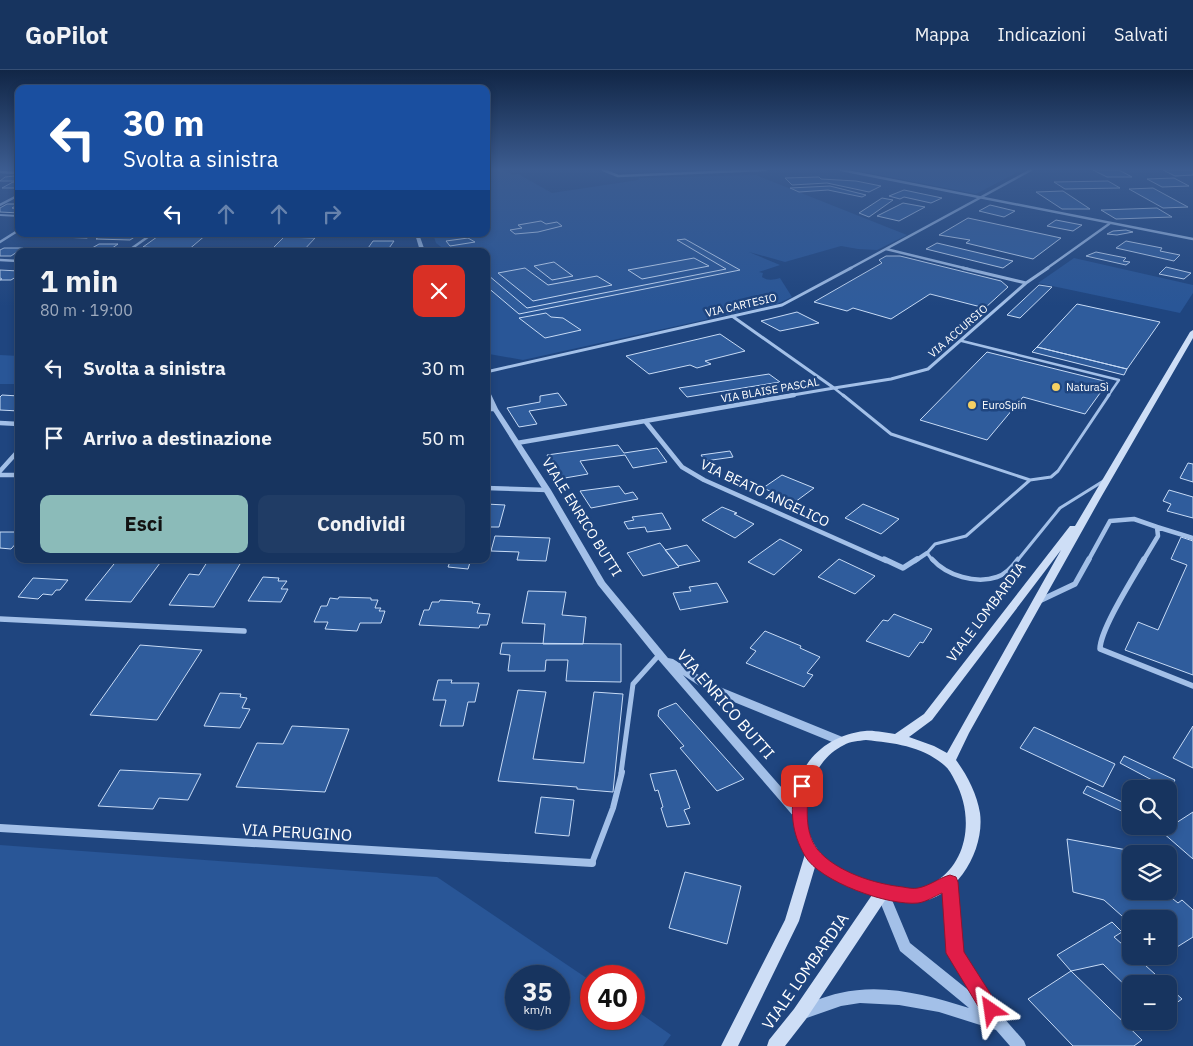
<!DOCTYPE html>
<html lang="it">
<meta charset="utf-8">
<style>
body{margin:0;font-family:"IBM Plex Sans",sans-serif;background:#203c65;color:#f1f3f6;height:100vh;display:flex;flex-direction:column;font-size:19px;white-space:nowrap}
*{box-sizing:border-box;margin:0}
p{font-size:16px;color:#9eaabd}
.icon{flex:none;width:28px;height:28px;fill:none;stroke:currentColor;stroke-width:2;stroke-linecap:round;stroke-linejoin:round}
.map{position:relative;flex:1;overflow:hidden}
.panel{position:absolute;left:15px;top:178px;width:475px;height:315px;display:flex;flex-direction:column;background:#17345f;border-radius:10px;box-shadow:0 2px 8px #0003,0 0 0 1px #364f74}
.panel>*{flex:none}
.guide{position:absolute;left:15px;top:15px;width:475px;height:152px;border-radius:10px;box-shadow:0 2px 8px #0003,0 0 0 1px #364f74;background:#1a4fa0;color:#fff;overflow:hidden}
.tools{position:absolute;left:1122px;top:710px;display:grid;gap:10px}
.tools a{display:grid;place-items:center;width:55px;height:55px;border-radius:10px;background:#17345f;box-shadow:0 2px 8px #0003,0 0 0 1px #364f74;font-size:25px}
.speed{position:absolute;left:505px;top:895px;display:flex;gap:10px;font-size:25px;font-weight:700;text-align:center}
.speed>*{display:grid;place-content:center;width:65px;height:65px;border-radius:50%;background:#17345f;box-shadow:0 2px 8px #0003,0 0 0 1px #364f74;line-height:1}
.speed small{font-size:12px;font-weight:400}
.speed .limit{border:8px solid #d22;background:#fff;color:#111}
.pin{position:absolute;display:grid;place-items:center;width:42px;height:42px;color:#fff;margin:-21px;border-radius:10px;box-shadow:0 2px 8px #0006}
.me{position:absolute;width:55px;margin:-28px;rotate:328deg;stroke-linejoin:round;filter:drop-shadow(0 0 4px #0008)}
.turn{display:flex;align-items:center;gap:18px;height:105px;padding:0 25px;font-size:22px}
.turn .icon{width:65px;height:65px;stroke-width:2.5}
.turn b{display:block;font-size:35px;line-height:42px}
.lanes{display:flex;align-items:center;height:48px;padding:0 25px;background:#0003;justify-content:center;gap:25px;direction:ltr}
.lanes .off{opacity:.35}
.round{display:grid;place-items:center;flex:none;width:52px;height:52px;border-radius:10px;background:#203c65}
.overview{display:flex;align-items:center;justify-content:space-between;height:85px;padding:0 25px}
h1{font-size:30px;font-weight:700;line-height:38px}
.button{display:flex;gap:10px;margin-top:auto;padding:10px 25px}
.button a{flex:1;height:58px;border-radius:10px;background:#8bbbb9;color:#111;font-size:20px;font-weight:700;line-height:58px;text-align:center}
.button a+a{background:#203c65;color:#f1f3f6}
ul{padding:0;list-style:none}
li{display:flex;align-items:center;gap:15px;height:70px;padding:0 25px}
li div{flex:1}
li b{display:block;font-size:19px}
li em{font-style:normal}
header{display:flex;align-items:center;gap:30px;box-sizing:border-box;height:70px;padding:0 25px;background:#17345f;border-bottom:1px solid #364f74}
header strong{font-size:24px}
nav{display:flex;gap:28px;margin-inline-start:auto;font-size:18px}
.map>svg:first-child{display:block}
.green{fill:#295697;fill-rule:evenodd}
.building{fill:#2f5c9c;stroke:#c7dbf6}
.lines{fill:none;stroke-linecap:round;stroke-linejoin:round}
.service-far2{stroke:#a3c0e8;stroke-width:2.5}
.service-far1{stroke:#a3c0e8;stroke-width:3}
.service{stroke:#a3c0e8;stroke-width:4.5}
.pedestrian-far1{stroke:#a3c0e8;stroke-width:5}
.pedestrian{stroke:#a3c0e8;stroke-width:6}
.minor-far4{stroke:#a3c0e8;stroke-width:2.5}
.minor-far3{stroke:#a3c0e8;stroke-width:3}
.minor-far2{stroke:#a3c0e8;stroke-width:4.5}
.minor-far1{stroke:#a3c0e8;stroke-width:5.5}
.minor{stroke:#a3c0e8;stroke-width:8}
.tertiary{fill:#a3c0e8;fill-rule:evenodd}
.secondary{fill:#cedef6;fill-rule:evenodd}
.route{fill:#e11d48;stroke:#92132f}
.poi-dot{fill:#f6d163;stroke:#1f457f;stroke-width:2}
.labels{text-anchor:middle;stroke-width:5;stroke-linejoin:round;paint-order:stroke}
.far-street-label{font-size:11px;fill:#fff;stroke:#1f457f}
.far-poi-label{font-size:11px;fill:#fff;stroke:#1f457f;text-anchor:start}
.street-label{font-size:14px;fill:#fff;stroke:#1f457f}
.near-street-label{font-size:16px;fill:#fff;stroke:#1f457f}
</style>
<header>
<strong>GoPilot</strong>
<nav><a>Mappa</a><a>Indicazioni</a><a>Salvati</a></nav>
</header>
<div class="map">
<svg width="1193" height="976" viewBox="0 0 1193 976">
<rect width="100%" height="100%" fill="#1f457f"/>
<path class="green" d="M486,100H504L513,105L518,104L552,123L638,110L639,108L756,105L907,165L877,180L858,179L841,176L785,192L749,182L780,195L759,202L763,203L762,207C768,211 773,210 780,208L792,227L777,234L523,290L489,284L486,278V181H444L445,180L436,173L433,164H486ZM546,243L551,247L563,248L581,260L545,268L520,248Z
M854,100H1022L976,124Z
M1074,188L1193,215V223L1180,243L1038,213Z
M0,285L19,286V314H0Z
M0,775L437,807L591,911V949H634V939L671,965L663,976H0ZM516,906H559V949H516Z"/>
<path class="building" d="M1093,100H1119L1132,107H1107Z
M1163,100H1193V105L1175,106Z
M14,106H19V109L14,111H0L5,107Z
M819,107L821,109L856,111L881,116L869,122L827,113L792,115L785,108Z
M1174,108L1189,116L1162,117L1147,109Z
M1108,111L1120,118L1065,119L1054,112Z
M13,112H19V118H2Z
M830,116L866,125L862,127L828,120L799,122L790,118Z
M1153,118L1188,137L1163,138L1129,119Z
M904,120L942,128L931,133L904,127L900,129L889,126Z
M1063,121L1090,139H1062L1036,122Z
M882,128L893,130L869,147L859,143Z
M903,133L925,137L899,151L877,146Z
M7,134H19L12,138L19,139V143L0,142V138Z
M990,135L1015,141L1004,147L979,141Z
M1157,138L1172,147L1116,149L1101,140Z
M968,148L1061,168L1033,189L966,173L970,170L939,165Z
M1056,150L1082,155L1073,161L1047,156Z
M541,151L546,154L557,152L562,156L538,162L515,164L510,160L522,158L518,155Z
M1126,160L1133,162L1117,165L1107,164L1113,161Z
M34,164H93L87,168L30,166Z
M161,164H207L187,181H155L159,178L143,177Z
M102,165L136,166L130,170L96,169Z
M284,167L315,168L303,181H270Z
M468,168L475,172L450,176L446,171Z
M685,169L740,200L519,244L486,216V205H488L527,238L726,199L677,170Z
M373,171H394L387,181H366Z
M1126,171L1162,178L1160,181L1180,185L1174,191L1116,178Z
M937,173L1013,191L1003,198L926,179Z
M99,174H118L108,181H87Z
M4,178H23L11,186H0V180Z
M1096,182L1126,188L1123,191L1130,192L1126,195L1086,186Z
M886,186H900L1001,211L1008,217L985,238L930,224L891,249L853,238L847,241L814,232L882,193L879,190Z
M694,188L709,196L642,209L628,200Z
M554,192L573,206L552,210L534,196Z
M1166,197L1191,203L1184,209L1159,204Z
M525,198L548,215L597,206L612,215L533,231L498,203Z
M0,200L19,201V205L11,210H0L2,209L0,208Z
M1039,215L1052,217L1020,248L1007,245Z
M1077,234L1160,252L1127,299L1037,277Z
M797,242L819,253L780,261L761,251Z
M546,243L551,247L563,248L581,260L545,268L519,248Z
M720,264L745,281L705,291L711,294L697,298L690,295L649,304L626,286Z
M1037,277L1127,299L1124,305L1032,282Z
M987,282L1108,312L1085,344L1023,327L987,370L920,350Z
M769,304L780,312L687,327L679,318Z
M558,323L567,335L529,341L537,354L519,357L507,338L540,332V326Z
M2,325L19,326V341L0,340V327Z
M618,375L624,383L657,378L667,392L633,398L625,385L580,391L588,404L559,409L547,385Z
M730,381L733,387L705,391L701,385Z
M1188,393L1193,394V412L1180,408Z
M782,405L814,418L795,432L763,418Z
M619,416L625,424L633,422L638,429L591,438L580,421Z
M1169,420L1193,427V448L1167,441L1171,434L1163,431Z
M486,434L505,435L499,457H486Z
M863,434L899,449L881,464L845,448Z
M722,437L737,443L734,444L754,454L735,468L702,450Z
M662,443L671,459L647,462L645,457L628,459L624,452L634,450L632,447Z
M0,462H19V470L11,479L0,478Z
M495,466L550,468L546,491L517,490L519,482L491,481Z
M1181,467L1193,471V605L1125,580L1138,552L1158,560L1187,495L1171,489Z
M780,469L802,480L774,505L748,492Z
M660,473L679,497L643,506L627,483Z
M687,475L700,491L678,496L665,480Z
M118,489H163L131,532L85,530Z
M209,489H243L214,537L169,535L189,504L199,505Z
M451,489H471L468,499L448,497Z
M839,489L875,506L855,524L818,507Z
M263,507L279,508L278,511H287L281,519H288L281,532L248,531Z
M33,508L68,510L60,520H56L52,525L43,524L38,529L18,527Z
M717,513L728,532L680,540L673,523L691,521L689,517Z
M528,521L566,522L562,545L586,547L583,574H543L545,554L522,553Z
M339,527L371,528V530H378L375,538H381L379,541H385L381,553H360L357,561L325,559L328,552H314L321,536H327L330,528L338,529Z
M440,530L473,532L472,533L480,534L477,543L490,544L487,555H480L479,558L419,555L424,540H429L432,532H439Z
M894,544L932,559L923,573L920,572L909,587L866,571L883,550L888,551Z
M765,561L801,576L800,578L820,587L807,603L813,605L804,617L746,593L756,581L750,578Z
M502,573L621,574V612L566,611L568,590H546L545,601H508L510,585L500,584Z
M140,575L202,580L157,650L90,645Z
M438,610H452L451,613H479L475,632H468L463,656H440L446,630H433Z
M518,620L546,622L533,689L584,693L594,622L623,624L613,722L577,719V717L498,711Z
M220,623L241,624L240,627L247,628L242,638L250,639L240,658L204,656Z
M676,633L744,709L717,721L680,678L684,676L658,646L659,640Z
M292,656L349,659L325,722L236,717L257,673L283,674Z
M1193,656V698L1173,688Z
M1034,657L1115,694L1103,717L1020,678Z
M1124,686L1175,710L1169,719L1120,693Z
M120,700L201,704L188,730L159,728L153,739L98,736Z
M676,700L690,738L684,740L690,754L667,757L661,738L663,737L658,720L655,721L650,704Z
M1087,716L1131,736L1130,745L1083,723Z
M541,727L574,730L569,766L535,763Z
M1193,742V789L1162,762Z
M1067,769L1127,780L1131,794V821H1163L1178,833L1182,830L1193,840V867L1169,882V849H1131V854L1104,830L1073,822Z
M685,802L741,816L727,874L669,858Z
M1112,852L1122,862L1114,867L1131,882V886H1135L1166,914H1131V921L1103,894L1071,901L1057,885Z
M1071,901L1142,970L1134,976H1073L1028,929Z
M1169,917L1182,929L1169,938Z"/>
<g class="lines">
<path class="service-far2" d="M962,271L1119,310L1108,326
M834,318L844,326"/>
<path class="service-far1" d="M843,325L891,364L1030,410L966,466L935,474L927,483L933,491
M1030,410L1051,407L1058,401L1109,325
M1017,491L1060,438L1105,410"/>
<path class="service" d="M932,489C947,506 976,514 997,507C1006,504 1013,496 1018,489"/>
<path class="pedestrian-far1" d="M621,703L633,614L659,585"/>
<path class="pedestrian" d="M592,793L613,738L622,702"/>
<path class="minor-far4" d="M603,100L618,106L765,100
M841,100L1193,169
M0,102L19,103
M0,135L19,125
M0,172L19,160
M886,179L968,199
M128,181L152,164
M0,190L19,191
M849,199L1031,100
M1046,199L1109,154"/>
<path class="minor-far3" d="M963,198L1026,213
M732,246L834,318L787,326
M486,302L782,235L851,198
M834,318L891,309L928,299L1026,213L1048,198"/>
<path class="minor-far2" d="M486,339H495
M645,351L794,325
M0,353L19,354
M517,373L645,351L682,397L704,410L886,491
M0,401L19,380
M0,405H19
M486,418L547,420
M1157,457L1193,468
M915,491L927,483
M1088,491L1110,451L1134,449L1157,457L1158,466L1143,491"/>
<path class="minor-far1" d="M884,489L903,498L917,489
M1144,489C1133,508 1100,560 1100,579L1193,616
M1039,531L1075,514L1089,489
M0,549L244,561"/>
<path class="minor" d="M0,758L592,793"/>
<path class="tertiary" d="M0,144L19,145V147L0,146Z
M415,164H419L425,181H420Z
M486,318L489,320L498,339L551,420L605,512L668,588L673,589L715,615L845,668L846,671L845,674L841,675L837,674L707,621L683,605L803,742L805,745L803,748L799,750L795,748L656,587L598,515L543,420L492,339L486,328Z
M950,807L954,808L956,812L962,882L1003,947L1024,971L1026,976H1010L996,960L939,942L899,935L860,933L841,936L801,950L796,948L794,943L796,938C810,933 825,926 840,923C883,913 928,925 969,938L900,881L876,822L877,818L882,817L887,818L910,873L972,923L948,883L944,812L946,808Z"/>
<path class="secondary" d="M1193,260V268L1100,429L969,663L956,690C967,705 977,724 980,743C985,780 957,829 917,832C907,833 895,831 886,829L806,949L785,976H767L769,970L794,939L872,825L839,812L815,797L799,851L738,976H721L785,850L805,784C800,773 795,763 794,751C788,705 818,666 865,661C874,660 886,663 895,664L924,644L1070,456H1075L1190,262ZM1061,480L947,683L934,676L909,667L932,650ZM866,670C894,673 922,676 944,695C949,699 952,705 955,711C973,743 970,791 935,812C930,815 924,818 918,819C889,824 831,803 816,777C795,744 809,692 844,675C850,671 859,671 866,670Z"/>
</g>
<linearGradient id="sky" x2="0" y2="1"><stop stop-color="#112646"/><stop offset="0.42" stop-color="#3c5c90"/><stop offset="1" stop-color="#3c5c90" stop-opacity="0"/></linearGradient>
<rect width="1193" height="236" fill="url(#sky)"/>
<path class="route" d="M802,710L807,712L809,716C807,737 804,761 817,779C836,802 875,814 903,817C908,818 914,819 918,818C929,816 939,808 950,805L956,807L958,812L964,882L997,934L1000,940L997,946L991,949L984,946L946,883L942,823C935,826 926,832 918,833C889,836 820,812 805,786C791,761 791,744 794,716L797,712Z"/>
<g class="poi-dot">
<circle cx="1056" cy="317" r="5"/>
<circle cx="972" cy="335" r="5"/>
</g>
<g class="labels">
<g class="far-street-label">
<text transform="translate(741 235) rotate(-13)" y="4">VIA CARTESIO</text>
<text transform="translate(958 261) rotate(-41)" y="4">VIA ACCURSIO</text>
<text transform="translate(770 320) rotate(-10)" y="4">VIA BLAISE PASCAL</text>
</g>
<g class="far-poi-label">
<text x="1066" y="321">NaturaSì</text>
<text x="982" y="339">EuroSpin</text>
</g>
<g class="street-label">
<text transform="translate(765 423) rotate(25)" y="5">VIA BEATO ANGELICO</text>
<text transform="translate(582 447) rotate(58)" y="5">VIALE ENRICO BUTTI</text>
<text transform="translate(986 542) rotate(-53)" y="5">VIALE LOMBARDIA</text>
</g>
<g class="near-street-label">
<text transform="translate(726 634) rotate(49)" y="6">VIA ENRICO BUTTI</text>
<text transform="translate(297 762) rotate(3)" y="6">VIA PERUGINO</text>
<text transform="translate(805 901) rotate(-55)" y="6">VIALE LOMBARDIA</text>
</g>
</g>
</svg>
<div class="tools">
<a><svg class="icon" aria-label="search" viewBox="0 0 24 24"><circle cx="10" cy="10" r="6"/><path d="M15 15l6 6"/></svg></a>
<a><svg class="icon" aria-label="layers" viewBox="0 0 24 24"><path d="M12 4l9 5-9 5-9-5zM3 14l9 5 9-5"/></svg></a>
<a>+</a>
<a>−</a>
</div>
<div class="speed"><div>35<small>km/h</small></div><div class="limit">40</div></div>
<div class="pin" style="left:802px;top:716px;background:#d93025"><svg class="icon" aria-label="arrive" viewBox="0 0 24 24"><path d="M6 21V4h12l-3 4 3 4H6"/></svg></div>
<svg class="me" style="left:991px;top:940px" viewBox="-20 -20 40 40"><path d="M0-17L14 15 0 8-14 15z" fill="#e11d48" stroke="#fff" stroke-width="4"/></svg>
<div class="guide">
<div class="turn"><svg class="icon" aria-label="left" viewBox="0 0 24 24"><path d="M17 20v-9H6M10 6l-5 5 5 5"/></svg><div><b>30 m</b>Svolta a sinistra</div></div>
<div class="lanes"><svg class="icon" aria-label="left" viewBox="0 0 24 24"><path d="M17 20v-9H6M10 6l-5 5 5 5"/></svg><svg class="icon off" aria-label="ahead" viewBox="0 0 24 24"><path d="M12 20V5M6 11l6-6 6 6"/></svg><svg class="icon off" aria-label="ahead" viewBox="0 0 24 24"><path d="M12 20V5M6 11l6-6 6 6"/></svg><svg class="icon off" aria-label="right" viewBox="0 0 24 24"><path d="M7 20v-9h11M14 6l5 5-5 5"/></svg></div>
</div>
<section class="panel">
<div class="overview"><div><h1>1 min</h1><p>80 m · 19:00</p></div><a class="round" style="background:#d93025;color:#fff"><svg class="icon" aria-label="close" viewBox="0 0 24 24"><path d="M6 6l12 12M18 6L6 18"/></svg></a></div>
<ul>
<li><svg class="icon" aria-label="left" viewBox="0 0 24 24"><path d="M17 20v-9H6M10 6l-5 5 5 5"/></svg><div><b>Svolta a sinistra</b></div><em>30 m</em></li>
<li><svg class="icon" aria-label="arrive" viewBox="0 0 24 24"><path d="M6 21V4h12l-3 4 3 4H6"/></svg><div><b>Arrivo a destinazione</b></div><em>50 m</em></li>
</ul>
<div class="button"><a>Esci</a><a>Condividi</a></div>
</section>
</div>
